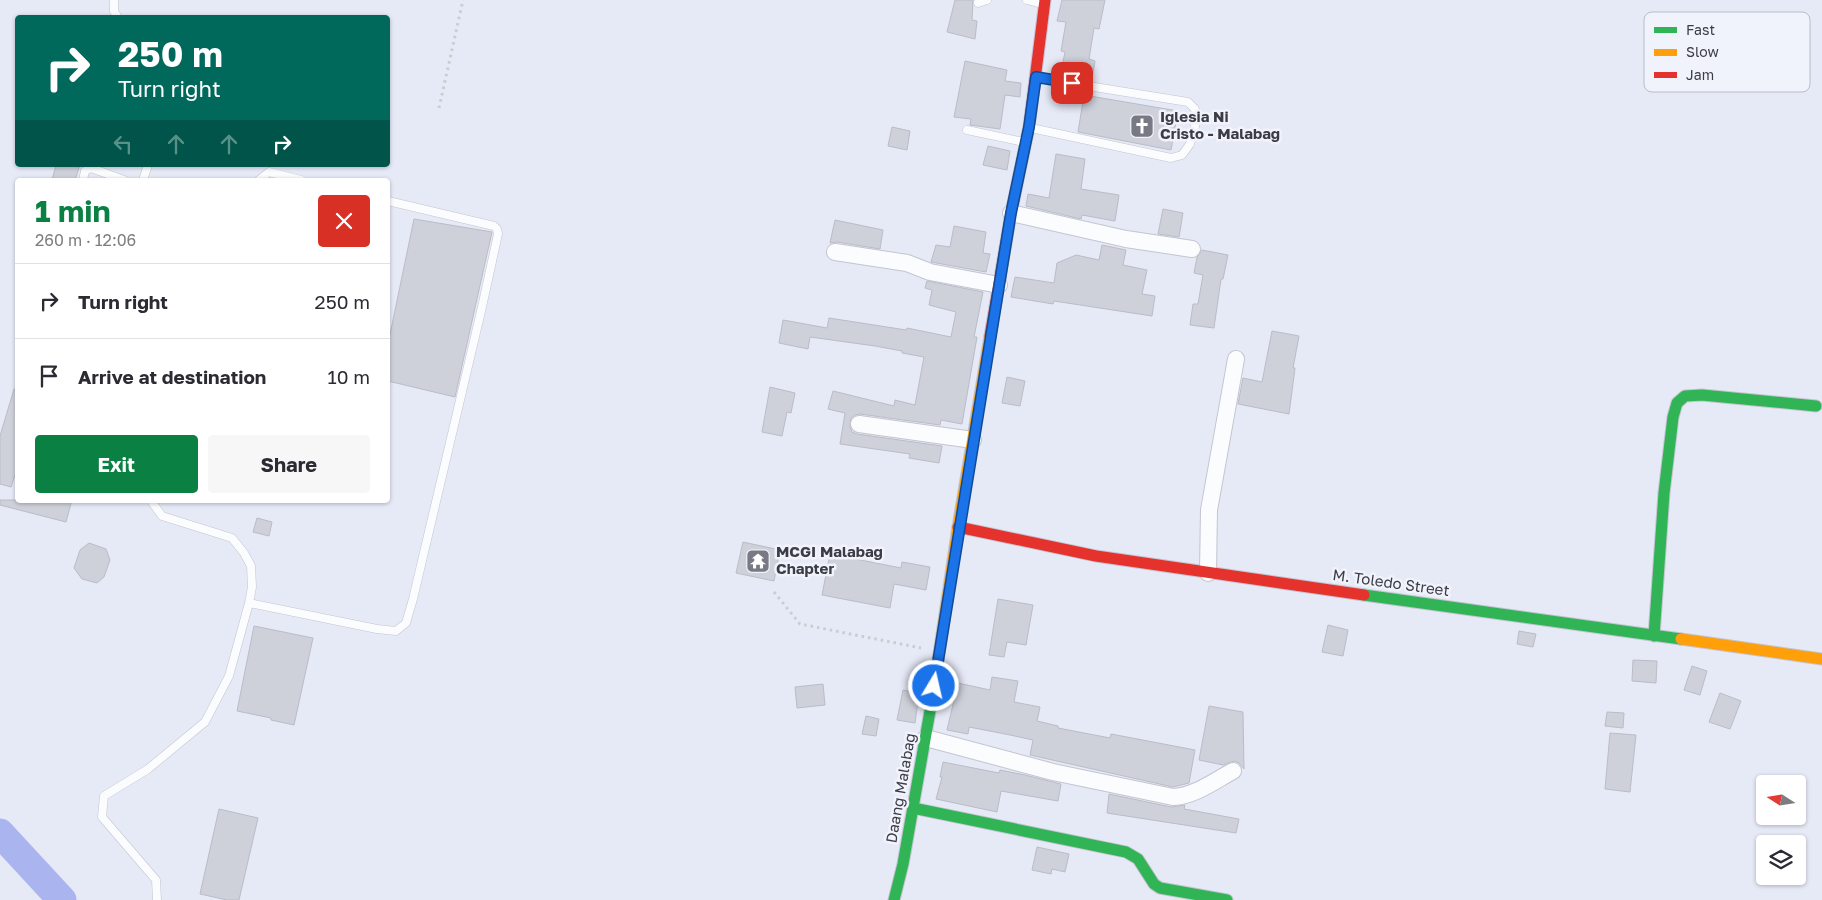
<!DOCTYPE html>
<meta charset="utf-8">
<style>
body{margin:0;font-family:"Golos Text",sans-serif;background:#f7f7f7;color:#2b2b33;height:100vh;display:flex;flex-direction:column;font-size:19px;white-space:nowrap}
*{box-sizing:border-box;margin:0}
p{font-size:16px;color:#7c7c81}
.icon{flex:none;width:28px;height:28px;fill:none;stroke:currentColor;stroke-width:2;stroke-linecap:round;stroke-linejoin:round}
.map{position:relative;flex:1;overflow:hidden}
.panel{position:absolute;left:15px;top:178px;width:375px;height:325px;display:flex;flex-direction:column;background:#fff;border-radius:5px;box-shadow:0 1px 4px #0004}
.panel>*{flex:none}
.top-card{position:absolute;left:15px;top:15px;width:375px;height:152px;border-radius:5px;box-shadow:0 1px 4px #0004;background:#00695c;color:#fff;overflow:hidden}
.needle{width:32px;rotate:282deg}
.tools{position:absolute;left:1756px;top:775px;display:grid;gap:10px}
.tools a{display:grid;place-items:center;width:50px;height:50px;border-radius:5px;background:#fff;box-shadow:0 1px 4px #0004;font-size:25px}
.pin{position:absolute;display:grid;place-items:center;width:42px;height:42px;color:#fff;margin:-21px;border-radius:10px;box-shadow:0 2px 8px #0006}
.me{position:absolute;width:55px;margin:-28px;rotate:9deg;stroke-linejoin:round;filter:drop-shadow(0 0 4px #0008)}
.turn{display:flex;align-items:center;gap:18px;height:105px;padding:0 20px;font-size:22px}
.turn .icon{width:65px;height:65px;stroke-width:2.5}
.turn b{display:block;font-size:35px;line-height:42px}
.lanes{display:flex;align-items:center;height:48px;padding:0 20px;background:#0003;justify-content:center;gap:25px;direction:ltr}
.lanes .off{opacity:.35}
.round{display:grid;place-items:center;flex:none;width:52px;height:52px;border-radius:5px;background:#f7f7f7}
.summary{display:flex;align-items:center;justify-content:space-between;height:85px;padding:0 20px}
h1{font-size:30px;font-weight:700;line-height:38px;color:#0b8043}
.primary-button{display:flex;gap:10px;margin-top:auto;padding:10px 20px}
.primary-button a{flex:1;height:58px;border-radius:5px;background:#0b8043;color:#fff;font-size:20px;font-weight:700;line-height:58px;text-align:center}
.primary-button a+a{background:#f7f7f7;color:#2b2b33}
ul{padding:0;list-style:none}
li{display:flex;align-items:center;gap:15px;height:75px;padding:0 20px;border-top:1px solid #e1e1e2}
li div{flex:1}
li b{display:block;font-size:19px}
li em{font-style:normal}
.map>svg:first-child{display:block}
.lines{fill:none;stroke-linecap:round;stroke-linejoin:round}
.river{stroke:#aab4ef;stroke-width:29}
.building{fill:#ced0da;stroke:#babcc7}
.lane-casing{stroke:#c3c5d0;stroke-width:9}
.street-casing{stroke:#c3c5d0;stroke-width:18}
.fast-casing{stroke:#c3c5d0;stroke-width:13}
.slow-casing{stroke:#c3c5d0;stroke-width:13}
.jam-casing{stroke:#c3c5d0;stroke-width:13}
.path{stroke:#cbccd0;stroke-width:3;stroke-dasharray:2.5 4;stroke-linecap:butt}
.lane{stroke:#fbfcfe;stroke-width:8}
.street{stroke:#fbfcfe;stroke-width:16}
.fast{stroke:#30b455;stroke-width:11}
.slow{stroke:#ff9f0a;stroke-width:11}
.jam{stroke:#e5322d;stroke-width:11}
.route-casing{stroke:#114b97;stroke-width:12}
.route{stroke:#1a73e8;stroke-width:9}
.labels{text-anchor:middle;stroke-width:5;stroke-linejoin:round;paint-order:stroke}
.poi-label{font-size:15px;font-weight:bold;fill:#3b3c46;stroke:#f1f3fc;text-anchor:start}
.street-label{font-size:15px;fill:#3b3c46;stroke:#f1f3fc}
.key{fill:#f1f3fc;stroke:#babcc5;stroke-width:1}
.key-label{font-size:14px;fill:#3b3c46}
</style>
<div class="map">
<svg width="1822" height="900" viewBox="0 0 1822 900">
<rect width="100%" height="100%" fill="#e6e9f6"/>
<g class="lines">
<path class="river" d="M0,833L62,900"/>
</g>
<path class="building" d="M955,0H973L972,20L977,21L975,39L947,32Z
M1062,0H1105L1099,29L1094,28L1089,59L1095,61L1092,78L1061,72L1065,52L1061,51L1066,22L1057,21Z
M965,61L1007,70L1005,81L1021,83L1020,97L1005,95L1000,129L970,125L971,119L954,117Z
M1084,95L1178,111L1171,150L1078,132Z
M892,127L910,131L907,150L888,146Z
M988,146L1010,151L1007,170L983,165Z
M1056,154L1085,159L1081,189L1119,195L1115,221L1082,215L1081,219L1026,206L1028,194L1049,198Z
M56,165H80L75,180H52Z
M1163,209L1183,213L1179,237L1158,234Z
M414,219L492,232L455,397L388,381V344Z
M835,220L883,230L880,249L837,242L830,243Z
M954,226L986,232L983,253L990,254L986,272L931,262L936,245L950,247Z
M1102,245L1126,250L1123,265L1147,270L1142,294L1155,296L1152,316L1054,301L1053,304L1011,297L1015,277L1054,283L1057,263L1076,255L1099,260Z
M1202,250L1228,255L1223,279H1221L1214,328L1190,325L1193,304H1198L1203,275L1194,273L1197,257Z
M927,281L983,292L974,337H977L962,424L941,420L940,425L860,414L855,415L851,418L850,427L852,432L857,434L942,446L939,463L909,458L910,454L840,444L845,413L828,409L833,391L894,406L895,400L915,405L924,357L902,353V351L875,346L810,337L808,349L779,343L783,320L827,328L829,318L906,330L907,328L951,337L956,312L929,305L932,290L925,288Z
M1272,331L1299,336L1293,368H1295L1289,414L1238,404L1243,378L1262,382Z
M1007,377L1025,381L1020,406L1002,403Z
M770,387L795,393L791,413L787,412L782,436L762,432Z
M14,389H18V466L11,487L0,484V436Z
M0,500H72L66,522L0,505Z
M257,518L272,522L269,536L253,532Z
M743,542L780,550L774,581L736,573Z
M89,543L106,549L110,560L104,577L97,583L82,579L74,568L80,550Z
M830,554L901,568L902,562L930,567L926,590L894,584L890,608L822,595Z
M998,599L1033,605L1026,645L1007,642L1004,657L989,655Z
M1328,625L1348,630L1343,656L1322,652Z
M254,626L313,638L294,725L271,720V718L237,711Z
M1519,631L1536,634L1533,647L1517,644Z
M1633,660L1657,661L1656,683L1632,681Z
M1692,666L1707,671L1700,695L1684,690Z
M992,677L1018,681L1014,702L1040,707L1037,721L1058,726V728L1110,738L1111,734L1195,750L1189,783L1173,787L1030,755L1033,740L1010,735L969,727L968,734L947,730L958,683L990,690Z
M823,684L825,705L797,708L795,687Z
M903,690L919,694L915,723L897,720Z
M1720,693L1741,701L1730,729L1709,722Z
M1209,706L1243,712L1244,769L1239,763L1234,761L1223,765L1199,760Z
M1607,712L1624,713L1623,728L1605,726Z
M866,716L879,719L876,736L862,734Z
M1610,733L1636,735L1630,792L1605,789Z
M943,762L999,773L1000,770L1025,775L1061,784L1058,801L1001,791L997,812L936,799L942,777H940Z
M1109,794L1171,807L1185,805L1184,809L1239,819L1236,833L1107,813Z
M219,809L258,818L239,900H227L200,894Z
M1037,847L1069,854L1065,872L1052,869L1051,874L1032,870Z"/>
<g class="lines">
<g class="lane-casing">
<path id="lane" d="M114,0V11L118,18
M1027,0L1042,4
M978,3L987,0
M1031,128L1171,158L1182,155L1190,144L1197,119L1195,109L1188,102L1038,78
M967,130L1024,142
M83,180L85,171L91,168L124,180
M143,180L148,165
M259,180L269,172L301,180
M152,500V502L162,516L232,538L244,553L251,566L252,587L249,603L229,676L205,722L148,769L104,796L102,817L156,880L157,900
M249,603L377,629L396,631L406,623L413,599L482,307L498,234L497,229L494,226L388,201"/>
</g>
<g class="street-casing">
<path id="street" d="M1011,213L1126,239L1192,249
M835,252L907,263L930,272L999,285
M859,424L973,440
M1208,573L1209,510L1236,359
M926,738L1053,772L1173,797C1195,796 1214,781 1233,771"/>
</g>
<g class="fast-casing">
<path id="fast" d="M1364,595L1681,639
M1654,636L1664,493L1673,417L1677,403L1685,396L1702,395L1816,406
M913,808L1126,852L1138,859L1154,884L1160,888L1227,900
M894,900L903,864L933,694"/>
</g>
<g class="slow-casing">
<path id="slow" d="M1681,639L1822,659
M933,694L958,527L990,336"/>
</g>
<g class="jam-casing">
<path id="jam" d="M990,336L1011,213L1029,127L1045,0
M958,527L1096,556L1364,595"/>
</g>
<path class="path" d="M439,108L463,0
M774,592L800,624L921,648"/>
<use href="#lane" class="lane"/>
<use href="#street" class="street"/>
<use href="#fast" class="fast"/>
<use href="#slow" class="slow"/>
<use href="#jam" class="jam"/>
</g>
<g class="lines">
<g class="route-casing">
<path id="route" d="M934,686L1011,213L1029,127L1036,77L1072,83"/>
</g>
<use href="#route" class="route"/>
</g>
<defs>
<g id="church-square" transform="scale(1.25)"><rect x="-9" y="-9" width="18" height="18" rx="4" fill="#777984" stroke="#f1f3fc"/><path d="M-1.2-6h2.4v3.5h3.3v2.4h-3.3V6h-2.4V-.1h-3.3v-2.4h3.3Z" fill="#fff"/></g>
<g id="temple-square" transform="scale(1.25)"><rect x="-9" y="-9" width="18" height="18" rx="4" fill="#777984" stroke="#f1f3fc"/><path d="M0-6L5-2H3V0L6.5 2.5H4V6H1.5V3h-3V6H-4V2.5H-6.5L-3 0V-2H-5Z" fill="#fff"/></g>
</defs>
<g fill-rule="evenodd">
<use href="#church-square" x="1142" y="126"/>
<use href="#temple-square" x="758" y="561"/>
</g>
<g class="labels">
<g class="poi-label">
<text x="1160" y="122">Iglesia Ni<tspan x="1160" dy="17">Cristo - Malabag</tspan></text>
<text x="776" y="557">MCGI Malabag<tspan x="776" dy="17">Chapter</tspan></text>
</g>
<g class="street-label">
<text transform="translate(1391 583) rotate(8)" y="5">M. Toledo Street</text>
<text transform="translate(901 788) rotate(-80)" y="5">Daang Malabag</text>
</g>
</g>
<rect x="1644" y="12" width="166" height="80" rx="8" class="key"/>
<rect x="1654" y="27" width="23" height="6" fill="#30b455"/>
<rect x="1654" y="49" width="23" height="7" fill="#ff9f0a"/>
<rect x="1654" y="72" width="23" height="6" fill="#e5322d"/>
<g class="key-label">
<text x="1686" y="35">Fast</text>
<text x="1686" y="57">Slow</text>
<text x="1686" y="80">Jam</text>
</g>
</svg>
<div class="tools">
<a><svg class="needle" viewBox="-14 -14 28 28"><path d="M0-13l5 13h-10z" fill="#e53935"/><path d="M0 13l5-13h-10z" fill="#7c7c81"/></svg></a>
<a><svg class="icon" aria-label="layers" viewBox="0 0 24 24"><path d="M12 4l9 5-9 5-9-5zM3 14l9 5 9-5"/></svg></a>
</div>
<div class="pin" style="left:1072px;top:83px;background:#d93025"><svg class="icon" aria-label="arrive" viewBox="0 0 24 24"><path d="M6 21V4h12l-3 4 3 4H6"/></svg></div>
<svg class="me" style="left:934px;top:686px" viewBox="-20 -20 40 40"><circle r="17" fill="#1a73e8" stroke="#fff" stroke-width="3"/><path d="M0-11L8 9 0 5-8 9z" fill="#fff"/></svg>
<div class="top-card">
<div class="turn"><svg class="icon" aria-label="right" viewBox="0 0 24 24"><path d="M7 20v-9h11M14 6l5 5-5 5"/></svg><div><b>250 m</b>Turn right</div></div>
<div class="lanes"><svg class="icon off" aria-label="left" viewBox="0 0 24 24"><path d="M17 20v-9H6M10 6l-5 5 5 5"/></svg><svg class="icon off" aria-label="ahead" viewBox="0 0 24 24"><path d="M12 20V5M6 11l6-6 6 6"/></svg><svg class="icon off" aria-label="ahead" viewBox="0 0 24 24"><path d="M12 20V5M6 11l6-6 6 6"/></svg><svg class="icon" aria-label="right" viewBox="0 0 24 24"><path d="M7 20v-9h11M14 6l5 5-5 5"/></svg></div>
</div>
<section class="panel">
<div class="summary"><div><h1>1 min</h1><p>260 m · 12:06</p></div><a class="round" style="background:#d93025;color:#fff"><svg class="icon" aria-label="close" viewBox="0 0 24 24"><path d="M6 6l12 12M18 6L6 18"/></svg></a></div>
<ul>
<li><svg class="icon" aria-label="right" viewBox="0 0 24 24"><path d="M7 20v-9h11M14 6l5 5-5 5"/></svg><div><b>Turn right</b></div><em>250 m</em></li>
<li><svg class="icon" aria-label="arrive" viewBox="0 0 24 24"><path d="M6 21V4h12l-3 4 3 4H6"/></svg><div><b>Arrive at destination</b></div><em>10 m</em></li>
</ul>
<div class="primary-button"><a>Exit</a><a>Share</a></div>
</section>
</div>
